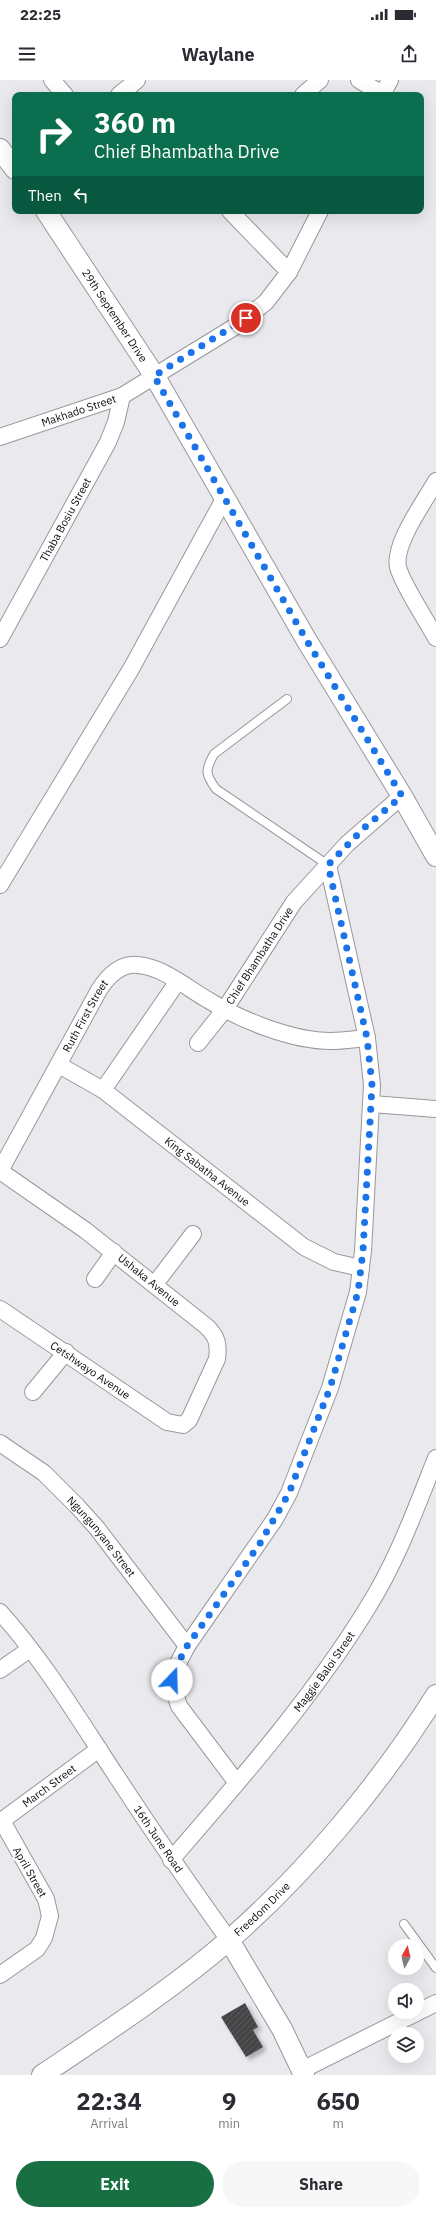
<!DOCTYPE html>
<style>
body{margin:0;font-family:"IBM Plex Sans",sans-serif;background:#f7f7f7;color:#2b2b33;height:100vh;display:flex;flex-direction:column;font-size:15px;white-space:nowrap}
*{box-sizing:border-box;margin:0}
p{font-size:13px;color:#7c7c81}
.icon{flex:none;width:22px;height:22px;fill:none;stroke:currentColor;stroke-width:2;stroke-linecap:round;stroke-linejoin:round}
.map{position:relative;height:1995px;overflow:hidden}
.details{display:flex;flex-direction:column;background:#fff;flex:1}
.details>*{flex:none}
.guide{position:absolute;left:12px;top:12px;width:412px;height:122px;border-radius:8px;box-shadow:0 4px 16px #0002;background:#0b6e4f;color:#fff;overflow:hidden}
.needle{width:26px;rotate:8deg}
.fabs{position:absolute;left:388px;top:1859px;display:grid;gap:8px}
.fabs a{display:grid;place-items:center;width:36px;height:36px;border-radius:50%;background:#fff;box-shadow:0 4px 16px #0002;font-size:20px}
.pin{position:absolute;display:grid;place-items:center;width:34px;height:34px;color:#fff;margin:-17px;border:2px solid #fff;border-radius:50%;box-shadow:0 1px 4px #0007}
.me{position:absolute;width:44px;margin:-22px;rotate:21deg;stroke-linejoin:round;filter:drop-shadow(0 0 3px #0008)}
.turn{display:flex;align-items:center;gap:14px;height:84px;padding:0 16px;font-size:18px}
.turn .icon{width:52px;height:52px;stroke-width:2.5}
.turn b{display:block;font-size:28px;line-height:34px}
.then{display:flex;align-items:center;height:38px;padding:0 16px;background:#0003;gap:8px;font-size:15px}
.eta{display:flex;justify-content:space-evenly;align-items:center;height:68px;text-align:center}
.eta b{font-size:24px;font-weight:700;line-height:28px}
.action{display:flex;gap:8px;margin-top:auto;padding:8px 16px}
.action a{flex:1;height:46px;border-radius:24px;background:#176f42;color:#fff;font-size:16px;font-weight:700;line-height:46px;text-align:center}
.action a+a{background:#f7f7f7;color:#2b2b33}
.status{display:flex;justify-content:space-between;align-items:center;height:28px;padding:0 20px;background:#fff;direction:ltr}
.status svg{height:11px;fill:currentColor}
header{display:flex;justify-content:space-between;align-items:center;height:52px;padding:0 16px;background:#fff;font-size:18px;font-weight:700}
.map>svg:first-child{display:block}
.building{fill:url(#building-hatch);filter:url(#shadow)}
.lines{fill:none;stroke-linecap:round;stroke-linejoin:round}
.service-casing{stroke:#98989b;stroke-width:10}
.minor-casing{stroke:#98989b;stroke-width:18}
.tertiary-casing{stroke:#98989b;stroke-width:22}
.service{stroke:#fff;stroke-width:8}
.minor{stroke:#fff;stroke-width:16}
.tertiary{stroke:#fff;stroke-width:20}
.route{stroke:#1a73e8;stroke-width:7;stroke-dasharray:0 12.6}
.labels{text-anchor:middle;stroke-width:4;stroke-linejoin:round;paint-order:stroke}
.street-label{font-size:11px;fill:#0d0c0e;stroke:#fff}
</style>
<div class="status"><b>22:25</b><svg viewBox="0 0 49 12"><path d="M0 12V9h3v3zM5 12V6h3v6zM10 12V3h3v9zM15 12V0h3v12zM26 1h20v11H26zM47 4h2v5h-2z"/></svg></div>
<header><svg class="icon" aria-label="menu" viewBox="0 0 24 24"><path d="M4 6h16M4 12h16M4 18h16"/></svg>Waylane<svg class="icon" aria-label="share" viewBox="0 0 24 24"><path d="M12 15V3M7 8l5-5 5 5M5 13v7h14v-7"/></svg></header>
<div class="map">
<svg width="436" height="1995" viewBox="0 0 436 1995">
<defs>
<pattern id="building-hatch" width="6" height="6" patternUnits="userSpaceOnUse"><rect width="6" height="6" fill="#444447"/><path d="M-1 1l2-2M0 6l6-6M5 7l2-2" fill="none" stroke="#5b5b5d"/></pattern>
<filter id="shadow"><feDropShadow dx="3.5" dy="3.5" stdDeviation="2" flood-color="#0004"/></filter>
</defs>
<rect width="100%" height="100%" fill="#eaeaee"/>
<path class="building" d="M245,1923L258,1947L253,1950L263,1967L246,1977L221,1937Z"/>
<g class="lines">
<g class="service-casing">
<path id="service" d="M287,619L214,674C205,690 205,694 216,709L328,785
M404,1844L436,1888"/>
</g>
<g class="minor-casing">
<g id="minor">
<path d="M52,0L65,15"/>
<path d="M359,0L382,14"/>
<path d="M119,15L137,0"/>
<path d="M303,15L320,0"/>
<path d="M382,15L390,0"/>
<path d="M230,131L289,192"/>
<path id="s1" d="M0,357L122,316L236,246L266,222L289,192L320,131"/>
<path d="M436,401C425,421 393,464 398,487C402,504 427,541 436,558"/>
<path id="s2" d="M0,559L108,362L116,342L122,316"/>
<path d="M0,805L131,589L225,417"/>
<path id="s3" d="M198,963L225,929L294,822L347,764L402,716"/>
<path id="s4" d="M59,985L103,1010L304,1167L334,1182L361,1188"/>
<path d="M103,1010L178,901"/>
<path d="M372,1024L436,1029"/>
<path id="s5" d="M0,1091L99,910C108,896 120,883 138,885C163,887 187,908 208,920C241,940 292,961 331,961C343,961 355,959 367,958"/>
<path d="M95,1199L114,1172"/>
<path d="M155,1204L193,1154"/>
<path id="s6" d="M0,1229L167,1342L183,1345L189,1340L217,1279C219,1264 217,1256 206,1246L85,1150L0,1091"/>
<path d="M33,1312L66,1272"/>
<path id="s7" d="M0,1363L44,1393L77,1426L96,1447L187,1566"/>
<path id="s8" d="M0,1532C45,1582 80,1641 117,1697C153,1752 190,1806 229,1860"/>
<path d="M0,1590L30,1569"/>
<path d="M237,1703L179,1626L173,1608L174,1591L187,1566L275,1439L289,1413L330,1308L358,1212L363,1171L372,1005L367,958L328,785"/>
<path id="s9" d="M0,1742L99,1669"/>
<path id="s10" d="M171,1780C241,1699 313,1617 368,1527C397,1481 416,1428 436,1378"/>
<path d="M0,1895L37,1869L44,1858L50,1836L46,1819L2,1741"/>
<path d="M302,1990L436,1923"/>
</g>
</g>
<g class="tertiary-casing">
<g id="tertiary">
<path d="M0,69L15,89"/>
<path id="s11" d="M46,131L154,295L307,561L402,716L436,776"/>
<path d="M229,1860L282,1949L304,1995"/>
<path id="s12" d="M42,1995C106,1952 171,1910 229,1860C307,1792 381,1703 436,1615"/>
</g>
</g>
<use href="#service" class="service"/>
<use href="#minor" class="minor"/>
<use href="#tertiary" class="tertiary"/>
</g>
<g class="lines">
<path class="route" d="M172,1600L174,1591L187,1566L259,1465L289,1413L330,1308L358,1212L363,1171L372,1005L367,958L328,785L364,748L402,716L307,561L154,296L246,238"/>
</g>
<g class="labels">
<g class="street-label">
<text dy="4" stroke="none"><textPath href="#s11" startOffset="125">29th September Drive</textPath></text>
<text dy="4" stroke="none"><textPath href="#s1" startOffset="83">Makhado Street</textPath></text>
<text dy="4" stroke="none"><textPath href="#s2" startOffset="136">Thaba Bosiu Street</textPath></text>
<text dy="4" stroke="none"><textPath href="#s3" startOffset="107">Chief Bhambatha Drive</textPath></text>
<text dy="4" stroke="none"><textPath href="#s5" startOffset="177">Ruth First Street</textPath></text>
<text dy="4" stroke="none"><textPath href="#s4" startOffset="183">King Sabatha Avenue</textPath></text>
<text transform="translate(149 1200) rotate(39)" y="4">Ushaka Avenue</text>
<text dy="4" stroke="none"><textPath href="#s6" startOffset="109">Cetshwayo Avenue</textPath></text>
<text dy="4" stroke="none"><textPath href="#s7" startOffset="139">Ngungunyane Street</textPath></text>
<text dy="4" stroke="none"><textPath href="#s10" startOffset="243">Maggie Baloi Street</textPath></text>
<text dy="4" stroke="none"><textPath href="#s9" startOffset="61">March Street</textPath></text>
<text dy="4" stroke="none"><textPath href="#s8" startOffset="277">16th June Road</textPath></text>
<text transform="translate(30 1792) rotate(60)" y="4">April Street</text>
<text dy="4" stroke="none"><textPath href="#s12" startOffset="276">Freedom Drive</textPath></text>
</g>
</g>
</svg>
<div class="fabs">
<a><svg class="needle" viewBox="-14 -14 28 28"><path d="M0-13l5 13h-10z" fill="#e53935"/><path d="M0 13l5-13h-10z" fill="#7c7c81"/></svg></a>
<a><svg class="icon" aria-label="sound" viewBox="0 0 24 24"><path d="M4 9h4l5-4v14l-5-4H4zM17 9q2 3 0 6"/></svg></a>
<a><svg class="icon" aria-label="layers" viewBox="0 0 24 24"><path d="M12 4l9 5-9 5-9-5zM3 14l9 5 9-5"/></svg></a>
</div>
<div class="pin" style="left:246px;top:238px;background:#d93025"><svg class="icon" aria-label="arrive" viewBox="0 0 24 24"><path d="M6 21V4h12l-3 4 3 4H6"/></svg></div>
<svg class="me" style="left:172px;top:1600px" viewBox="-20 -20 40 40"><circle r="19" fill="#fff"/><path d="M0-13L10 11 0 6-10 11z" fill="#1a73e8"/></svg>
<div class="guide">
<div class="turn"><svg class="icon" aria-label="right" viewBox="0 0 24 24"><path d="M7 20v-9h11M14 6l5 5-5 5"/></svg><div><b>360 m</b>Chief Bhambatha Drive</div></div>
<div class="then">Then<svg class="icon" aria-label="left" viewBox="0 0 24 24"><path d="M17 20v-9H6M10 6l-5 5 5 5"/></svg></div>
</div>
</div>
<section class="details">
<div class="eta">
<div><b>22:34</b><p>Arrival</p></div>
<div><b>9</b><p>min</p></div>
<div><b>650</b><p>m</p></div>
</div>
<div class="action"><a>Exit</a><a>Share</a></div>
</section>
